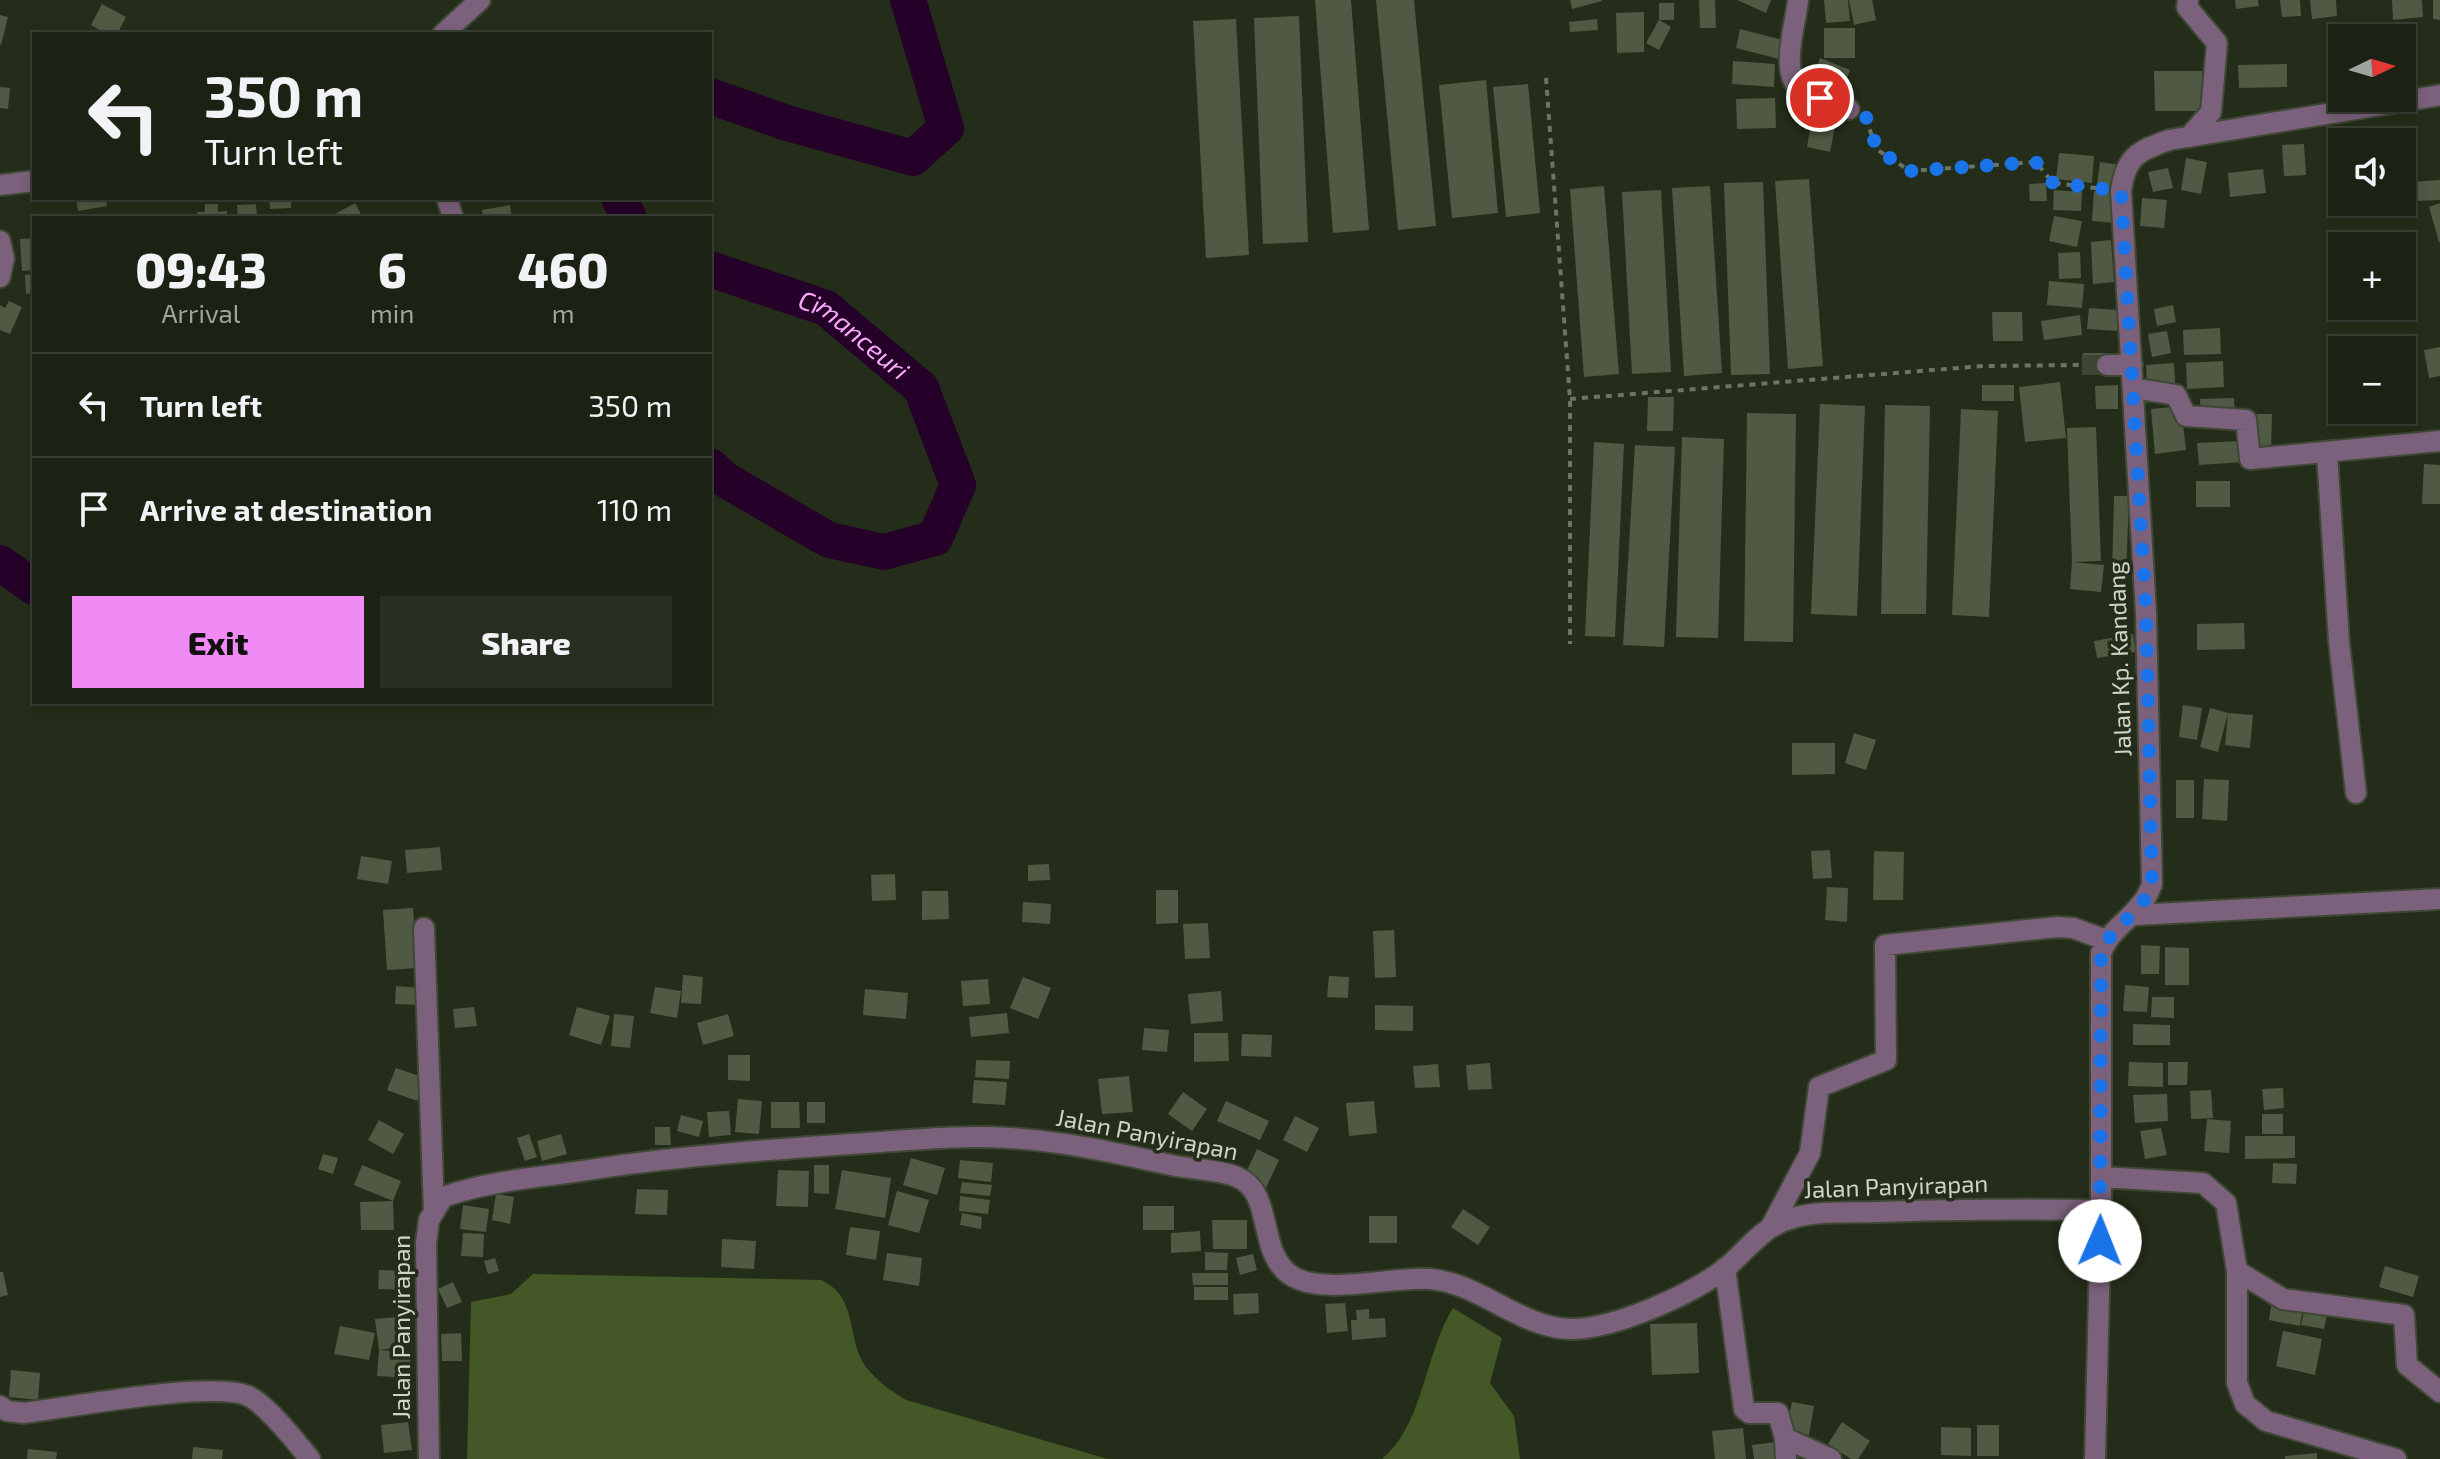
<!DOCTYPE html>
<meta charset="utf-8">
<style>
body{margin:0;font-family:"Exo 2",sans-serif;background:#282f21;color:#f1f3f6;height:100vh;display:flex;flex-direction:column;font-size:30px;white-space:nowrap}
*{box-sizing:border-box;margin:0}
p{font-size:26px;color:#a0a4a0}
.icon{flex:none;width:44px;height:44px;fill:none;stroke:currentColor;stroke-width:2;stroke-linecap:round;stroke-linejoin:round}
.map{position:relative;flex:1;overflow:hidden}
.side{position:absolute;left:32px;top:216px;width:680px;height:488px;display:flex;flex-direction:column;background:#1b2213;border-radius:0px;box-shadow:0 4px 12px #0003,0 0 0 2px #393f33}
.side>*{flex:none}
.hud{position:absolute;left:32px;top:32px;width:680px;height:168px;border-radius:0px;box-shadow:0 4px 12px #0003,0 0 0 2px #393f33;background:#1b2213;color:#f1f3f6;overflow:hidden}
.needle{width:52px;rotate:85deg}
.controls{position:absolute;left:2328px;top:24px;display:grid;gap:16px}
.controls a{display:grid;place-items:center;width:88px;height:88px;border-radius:0px;background:#1b2213;box-shadow:0 4px 12px #0003,0 0 0 2px #393f33;font-size:40px}
.pin{position:absolute;display:grid;place-items:center;width:68px;height:68px;color:#fff;margin:-34px;border:4px solid #fff;border-radius:50%;box-shadow:0 2px 8px #0007}
.me{position:absolute;width:88px;margin:-44px;rotate:1deg;stroke-linejoin:round;filter:drop-shadow(0 0 6px #0008)}
.turn{display:flex;align-items:center;gap:28px;height:168px;padding:0 40px;font-size:36px}
.turn .icon{width:104px;height:104px;stroke-width:2.5}
.turn b{display:block;font-size:56px;line-height:68px}
.eta{display:flex;justify-content:space-evenly;align-items:center;height:136px;text-align:center}
.eta b{font-size:48px;font-weight:800;line-height:56px}
.primary-button{display:flex;gap:16px;margin-top:auto;padding:16px 40px}
.primary-button a{flex:1;height:92px;border-radius:0px;background:#f08bf5;color:#111;font-size:32px;font-weight:800;line-height:92px;text-align:center}
.primary-button a+a{background:#282f21;color:#f1f3f6}
ul{padding:0;list-style:none}
li{display:flex;align-items:center;gap:24px;height:104px;padding:0 40px;border-top:2px solid #393f33}
li div{flex:1}
li b{display:block;font-size:30px}
li em{font-style:normal}
.map>svg:first-child{display:block}
.green{fill:#435826}
.lines{fill:none;stroke-linecap:round;stroke-linejoin:round}
.river{stroke:#250028;stroke-width:36}
.building{fill:#4f5943}
.minor-tunnel{stroke:#3e4633;stroke-width:20;stroke-dasharray:20 10;stroke-linecap:butt}
.minor-casing{stroke:#3f4835;stroke-width:24}
.path{stroke:#6c7463;stroke-width:4;stroke-dasharray:6 6;stroke-linecap:butt}
.minor{stroke:#7b617b;stroke-width:20}
.route{stroke:#1a73e8;stroke-width:14;stroke-dasharray:0 25.2}
.labels{text-anchor:middle;stroke-width:7;stroke-linejoin:round;paint-order:stroke}
.street-label{font-size:24px;fill:#ced4c8;stroke:#242d19}
.water-label{font-size:26px;font-style:italic;fill:#f8a7fb;stroke:#242d19}
</style>
<div class="map">
<svg width="2440" height="1459" viewBox="0 0 2440 1459">
<rect width="100%" height="100%" fill="#242d19"/>
<path class="green" d="M533,1274L821,1280C859,1297 846,1339 866,1367C877,1381 891,1391 906,1400L1108,1459H467L471,1302L511,1294Z
M1453,1308L1502,1338L1490,1383L1514,1416L1520,1459H1382C1424,1424 1424,1355 1453,1308Z"/>
<g class="lines">
<g class="river">
<path d="M710,96L787,123L913,158L946,128L908,0"/>
<path d="M619,198L629,218"/>
<path id="s1" d="M710,269L826,308L921,388L958,485L935,538L884,552L829,540L724,479L710,466"/>
<path d="M0,563L34,587"/>
</g>
</g>
<path class="building" d="M1315,0H1351L1369,230L1333,233Z
M1376,0H1414L1436,226L1398,230Z
M1570,0H1602V1L1572,9Z
M1699,0H1715L1716,28H1700Z
M1737,0H1771L1766,13Z
M1824,0H1848L1850,21L1826,23Z
M1849,0H1872L1876,20L1854,25Z
M2235,0H2258L2259,6L2236,9Z
M2280,0H2300L2301,16L2282,17Z
M2310,0H2336L2337,16L2312,19Z
M2392,0H2422L2423,17L2393,20Z
M2433,0H2440V20L2433,19Z
M1659,3H1674V20H1659Z
M102,4L126,17L117,34H107L91,25Z
M1644,12V52L1617,53L1616,13Z
M0,15L8,17L1,45H0Z
M1299,16L1308,242L1263,244L1254,18Z
M1236,19L1249,255L1206,258L1193,21Z
M1597,19L1598,30L1570,32L1569,22Z
M1659,20L1671,27L1659,50L1646,43Z
M1824,28H1855V58H1824Z
M1740,29L1783,40L1779,59L1736,48Z
M1820,58L1850,70L1840,97L1810,85Z
M1733,61L1775,64L1774,87L1732,84Z
M2287,64V87L2239,88L2238,65Z
M2154,71H2202V111H2155Z
M1486,80L1498,213L1452,218L1439,85Z
M1528,84L1540,213L1506,217L1493,87Z
M0,87L10,88L8,109L0,108Z
M1775,98L1776,128L1737,129L1736,99Z
M1812,117L1836,121L1830,152L1807,147Z
M2304,144L2306,175L2284,176L2282,145Z
M2059,153L2094,156L2092,183L2056,179Z
M2186,158L2207,162L2201,194L2181,190Z
M2100,162L2121,165L2119,187L2097,185Z
M2168,168L2173,188L2153,192L2148,172Z
M2263,169L2266,193L2230,197L2228,173Z
M1809,179L1823,366L1788,369L1775,181Z
M2440,180V200L2415,201L2413,182Z
M1763,182L1770,374L1731,375L1724,183Z
M2046,183L2047,201H2030L2029,184Z
M1604,186L1619,374L1584,377L1570,189Z
M1710,186L1722,373L1684,376L1672,188Z
M1661,190L1671,372L1632,374L1622,192Z
M2054,190L2082,192L2081,211L2053,210Z
M2094,191L2118,192L2116,223L2092,221Z
M76,198H106L107,206L78,211Z
M269,198H291V208L270,209Z
M2142,198L2167,200L2164,228L2140,226Z
M355,203L363,218H328Z
M2440,203V242H2439L2429,207Z
M205,204H218V212L227,211V218H197V212H205Z
M256,204L257,218H238L237,205Z
M510,205L512,218H483L482,210Z
M2054,216L2082,221L2077,247L2049,241Z
M34,238V270L22,271L20,239Z
M2111,240L2114,282L2093,284L2091,242Z
M2080,252L2081,278L2059,279L2058,253Z
M34,274V293L26,294L25,275Z
M2049,281L2084,284L2082,308L2047,305Z
M9,301L22,307L10,334L0,330V305L5,308Z
M2173,305L2176,322L2157,326L2154,309Z
M2089,308L2119,310L2117,331L2087,329Z
M1992,312H2022L2023,341H1993Z
M2080,315L2082,335L2044,340L2041,321Z
M2220,328L2221,354L2184,355L2183,330Z
M2167,331L2171,353L2152,357L2148,334Z
M2440,347V376L2429,378L2424,350Z
M2083,353H2107V374H2082Z
M2223,361L2224,387L2187,389L2186,363Z
M2174,363L2176,400L2148,401L2146,365Z
M2060,382L2066,438L2025,442L2019,387Z
M1982,385H2014V401H1982Z
M2118,385V409H2096L2095,386Z
M1648,397H1674L1673,431H1647Z
M2234,398L2235,420L2201,422L2200,399Z
M1820,404L1865,406L1857,616L1811,614Z
M1885,405L1930,406L1926,614H1881Z
M2181,406L2186,450L2155,454L2151,409Z
M1961,409L1998,411L1989,617L1952,615Z
M1747,413L1796,414L1793,642L1744,641Z
M2249,414H2272L2271,453H2249Z
M2096,427L2101,561L2072,562L2104,565L2101,592L2070,589L2072,562L2067,428Z
M1682,437L1724,439L1718,638L1676,637Z
M2243,441L2244,462L2199,465L2197,443Z
M1594,442L1624,444L1615,637L1585,636Z
M1635,445L1675,447L1664,647L1623,645Z
M2424,464L2440,465V504H2422Z
M2196,481H2230V507H2196Z
M2114,496H2129L2126,578L2112,577Z
M2244,623L2245,649L2197,650V624Z
M2133,634L2136,652L2097,658L2094,641Z
M2183,705L2202,708L2197,740L2179,737Z
M2210,708L2228,713L2218,752L2200,747Z
M2228,713L2253,715L2250,748L2225,745Z
M1854,733L1876,740L1866,770L1845,763Z
M1792,743H1835V774L1792,775Z
M2204,779L2229,780L2227,821L2202,819Z
M2176,780H2194V818H2176Z
M440,847L442,870L407,873L405,850Z
M1830,850L1832,878L1813,879L1811,851Z
M1874,851L1904,852L1903,900H1873Z
M361,856L392,861L388,884L357,879Z
M1049,864L1050,880L1028,881V865Z
M895,874L896,900L872,901L871,875Z
M1827,887L1848,888L1847,922L1825,920Z
M1156,890H1178V923L1156,924Z
M922,891H948L949,919L922,920Z
M1023,902L1051,904L1050,924L1022,922Z
M413,908L417,968L387,970L383,910Z
M1208,923L1210,958L1185,959L1183,924Z
M1394,930L1396,977L1375,978L1373,931Z
M2141,945L2160,946L2159,974H2141Z
M2165,947L2189,948V985H2165Z
M683,975L703,977L701,1004L681,1003Z
M1329,976L1349,977L1348,998L1327,997Z
M1023,977L1051,988L1038,1019L1010,1008Z
M988,979L990,1004L963,1006L961,981Z
M2125,985L2149,987L2147,1012L2123,1011Z
M396,986L419,988L418,1005L395,1004Z
M655,987L681,991L677,1018L650,1013Z
M865,989L908,993L906,1019L863,1015Z
M1221,991L1223,1021L1191,1024L1188,994Z
M2152,997H2174V1018L2151,1017Z
M1375,1005L1413,1006V1031L1375,1030Z
M474,1007L477,1026L455,1028L453,1009Z
M577,1007L610,1016L601,1045L569,1035Z
M1007,1013L1009,1033L971,1037L969,1017Z
M614,1014L634,1016L630,1048L611,1046Z
M728,1014L734,1036L703,1045L697,1023Z
M2133,1024L2170,1025V1045H2133Z
M1144,1028L1169,1030L1167,1052L1142,1050Z
M1194,1033H1228L1229,1061L1194,1062Z
M1242,1034L1272,1035L1271,1057L1241,1056Z
M728,1055H750V1081L728,1080Z
M976,1060L1010,1061L1009,1079L975,1077Z
M2129,1062L2163,1063V1087L2128,1086Z
M2168,1062H2188L2187,1085H2168Z
M1490,1063L1492,1089L1468,1090L1466,1065Z
M1438,1064L1440,1087L1415,1088L1413,1066Z
M396,1068L425,1078L417,1101L387,1090Z
M1129,1076L1133,1112L1102,1114L1098,1079Z
M974,1080L1007,1082L1005,1105L972,1103Z
M2283,1088L2284,1108L2264,1110L2262,1089Z
M2211,1090L2213,1118L2191,1119L2190,1091Z
M1183,1092L1207,1109L1192,1131L1168,1114Z
M2167,1094L2168,1121L2135,1123L2133,1095Z
M738,1099L762,1101L759,1134L735,1132Z
M1226,1101L1269,1121L1260,1140L1217,1121Z
M1374,1101L1377,1133L1349,1136L1346,1103Z
M771,1102H799L800,1128H771Z
M807,1102H825V1123H807Z
M729,1111L731,1135L709,1137L707,1112Z
M2262,1114H2283V1134H2262Z
M681,1115L703,1121L699,1137L677,1131Z
M1295,1116L1319,1128L1307,1152L1283,1140Z
M2207,1119L2231,1121L2229,1153L2204,1151Z
M379,1120L404,1134L393,1154L368,1140Z
M655,1127H670L671,1145H655Z
M2161,1128L2167,1155L2145,1159L2140,1131Z
M529,1134L537,1157L525,1161L517,1138Z
M561,1134L567,1154L542,1161L537,1141Z
M2245,1136H2295V1158L2245,1159Z
M1257,1149L1279,1160L1266,1188L1244,1177Z
M323,1154L338,1158L333,1174L318,1169Z
M911,1158L945,1168L937,1195L903,1185Z
M960,1160L993,1163L991,1182L958,1178Z
M2273,1163L2297,1164L2296,1184L2272,1183Z
M362,1165L401,1181L393,1201L394,1230H361L360,1202L393,1201L354,1185Z
M814,1165H829V1194L814,1193Z
M778,1170L809,1171L808,1207L776,1206Z
M842,1170L891,1178L885,1218L835,1209Z
M962,1182L992,1185L990,1196L960,1193Z
M637,1189L668,1190L667,1215L635,1214Z
M897,1191L929,1200L919,1233L888,1225Z
M496,1194L514,1197L510,1224L492,1220Z
M960,1196L990,1200L988,1214L959,1211Z
M463,1205L489,1209L486,1232L460,1229Z
M1143,1206H1174V1230H1143Z
M1463,1209L1490,1227L1478,1245L1451,1227Z
M962,1213L982,1217L981,1229L960,1225Z
M1369,1216H1397V1243H1369Z
M1212,1220H1247V1249H1213Z
M850,1227L880,1231L876,1260L846,1255Z
M1200,1231L1201,1251L1171,1253V1233Z
M463,1233L484,1234L483,1257L461,1256Z
M722,1239L756,1241L754,1269L721,1267Z
M1205,1252L1228,1253L1227,1270H1205Z
M887,1253L922,1258L919,1286L883,1280Z
M1253,1254L1257,1270L1240,1275L1236,1258Z
M495,1258L499,1271L488,1274L484,1261Z
M2385,1266L2419,1276L2413,1297L2379,1287Z
M379,1270L410,1271L409,1290L378,1289Z
M0,1272H3L8,1295L0,1297Z
M1192,1273H1228V1285H1193Z
M453,1282L462,1302L447,1308L438,1289Z
M1194,1287H1228V1300H1194Z
M1258,1293L1259,1313L1234,1315L1233,1294Z
M2272,1301L2303,1307L2300,1326L2269,1320Z
M2306,1302L2329,1307L2324,1329L2301,1325Z
M1345,1303L1348,1331L1327,1333L1325,1304Z
M1369,1309V1319L1385,1318L1386,1337L1352,1340L1351,1320H1357L1356,1310Z
M407,1316L410,1346L379,1350L411,1352L409,1378L377,1376L379,1350L375,1319Z
M1697,1323L1699,1373L1652,1375L1650,1324Z
M340,1326L375,1333L369,1360L334,1354Z
M2283,1331L2322,1339L2315,1375L2276,1366Z
M461,1333L462,1361H442L441,1334Z
M11,1370L40,1373L38,1400L9,1397Z
M1792,1402L1814,1406L1809,1435L1786,1430Z
M408,1422L412,1450L384,1453L381,1425Z
M1842,1422L1870,1441L1858,1459H1851L1828,1444Z
M1977,1425H1999V1456H1977Z
M1941,1427L1971,1428V1456L1941,1455Z
M1743,1428L1746,1459H1715L1712,1431Z
M1776,1442L1778,1459H1754L1752,1445Z
M193,1447L223,1450L222,1459H192Z
M28,1449L57,1452L56,1459H27Z
M2317,1453V1459H2285V1456Z"/>
<g class="lines">
<path class="minor-tunnel" d="M2082,365H2107"/>
<g class="minor-casing">
<path id="minor" d="M1798,0C1796,25 1778,73 1802,91C1814,100 1835,104 1849,109
M2188,0L2187,7L2217,43L2211,112L2189,137
M443,34L480,0
M0,185L34,181
M447,198L453,218
M0,241L4,258L0,277
M2107,365H2132
M2133,388L2176,395L2186,416L2246,420L2250,459L2440,441
M2327,453L2339,642L2356,793
M2135,915L2440,899
M424,928L434,1212
M2101,1177L2203,1183L2226,1203L2237,1271L2283,1299L2404,1315L2407,1365L2440,1392
M1772,1225L1810,1153L1819,1087L1886,1060L1885,945L2057,927L2073,928L2106,940
M1725,1268L1744,1409L1749,1413H1778L1785,1438L1831,1459
M2237,1271V1383L2245,1404L2266,1421L2396,1459
M0,1406L7,1411L24,1413C66,1408 218,1379 250,1397C269,1407 296,1442 310,1459
M1785,1438L1786,1459
M429,1459L426,1243L429,1220L443,1197C494,1179 548,1177 601,1168C689,1155 778,1149 867,1143C914,1140 962,1135 1009,1138C1066,1141 1120,1154 1176,1166C1196,1170 1218,1169 1237,1177C1274,1192 1257,1250 1289,1274C1320,1297 1391,1276 1430,1279C1480,1283 1520,1328 1571,1329C1615,1329 1693,1294 1727,1267C1748,1249 1762,1227 1790,1219C1816,1210 1850,1213 1878,1212C1953,1209 2027,1209 2101,1210
M2095,1459L2101,1210V953C2111,925 2142,915 2152,884L2146,613L2121,191C2126,156 2138,151 2169,140L2440,95"/>
</g>
<path class="path" d="M1546,78L1570,399V644
M1866,118L1876,149L1910,171L2036,162L2053,183L2104,189
M1570,399L1983,366L2082,365"/>
<use href="#minor" class="minor"/>
</g>
<g class="lines">
<path class="route" d="M1820,98L1869,119L1876,149L1910,171L2036,162L2053,183L2121,191L2146,613L2152,884C2142,915 2111,925 2101,953L2100,1241"/>
</g>
<g class="labels">
<g class="street-label">
<text transform="translate(2120 659) rotate(-92)" y="8">Jalan Kp. Kandang</text>
<text transform="translate(1147 1135) rotate(11)" y="8">Jalan Panyirapan</text>
<text transform="translate(1896 1187) rotate(-2)" y="8">Jalan Panyirapan</text>
<text transform="translate(402 1327) rotate(-90)" y="8">Jalan Panyirapan</text>
</g>
<g class="water-label">
<text dy="9" stroke="none"><textPath href="#s1" startOffset="160">Cimanceuri</textPath></text>
</g>
</g>
</svg>
<div class="controls">
<a><svg class="needle" viewBox="-14 -14 28 28"><path d="M0-13l5 13h-10z" fill="#e53935"/><path d="M0 13l5-13h-10z" fill="#a0a4a0"/></svg></a>
<a><svg class="icon" aria-label="sound" viewBox="0 0 24 24"><path d="M4 9h4l5-4v14l-5-4H4zM17 9q2 3 0 6"/></svg></a>
<a>+</a>
<a>−</a>
</div>
<div class="pin" style="left:1820px;top:98px;background:#d93025"><svg class="icon" aria-label="arrive" viewBox="0 0 24 24"><path d="M6 21V4h12l-3 4 3 4H6"/></svg></div>
<svg class="me" style="left:2100px;top:1241px" viewBox="-20 -20 40 40"><circle r="19" fill="#fff"/><path d="M0-13L10 11 0 6-10 11z" fill="#1a73e8"/></svg>
<div class="hud">
<div class="turn"><svg class="icon" aria-label="left" viewBox="0 0 24 24"><path d="M17 20v-9H6M10 6l-5 5 5 5"/></svg><div><b>350 m</b>Turn left</div></div>
</div>
<section class="side">
<div class="eta">
<div><b>09:43</b><p>Arrival</p></div>
<div><b>6</b><p>min</p></div>
<div><b>460</b><p>m</p></div>
</div>
<ul>
<li><svg class="icon" aria-label="left" viewBox="0 0 24 24"><path d="M17 20v-9H6M10 6l-5 5 5 5"/></svg><div><b>Turn left</b></div><em>350 m</em></li>
<li><svg class="icon" aria-label="arrive" viewBox="0 0 24 24"><path d="M6 21V4h12l-3 4 3 4H6"/></svg><div><b>Arrive at destination</b></div><em>110 m</em></li>
</ul>
<div class="primary-button"><a>Exit</a><a>Share</a></div>
</section>
</div>
